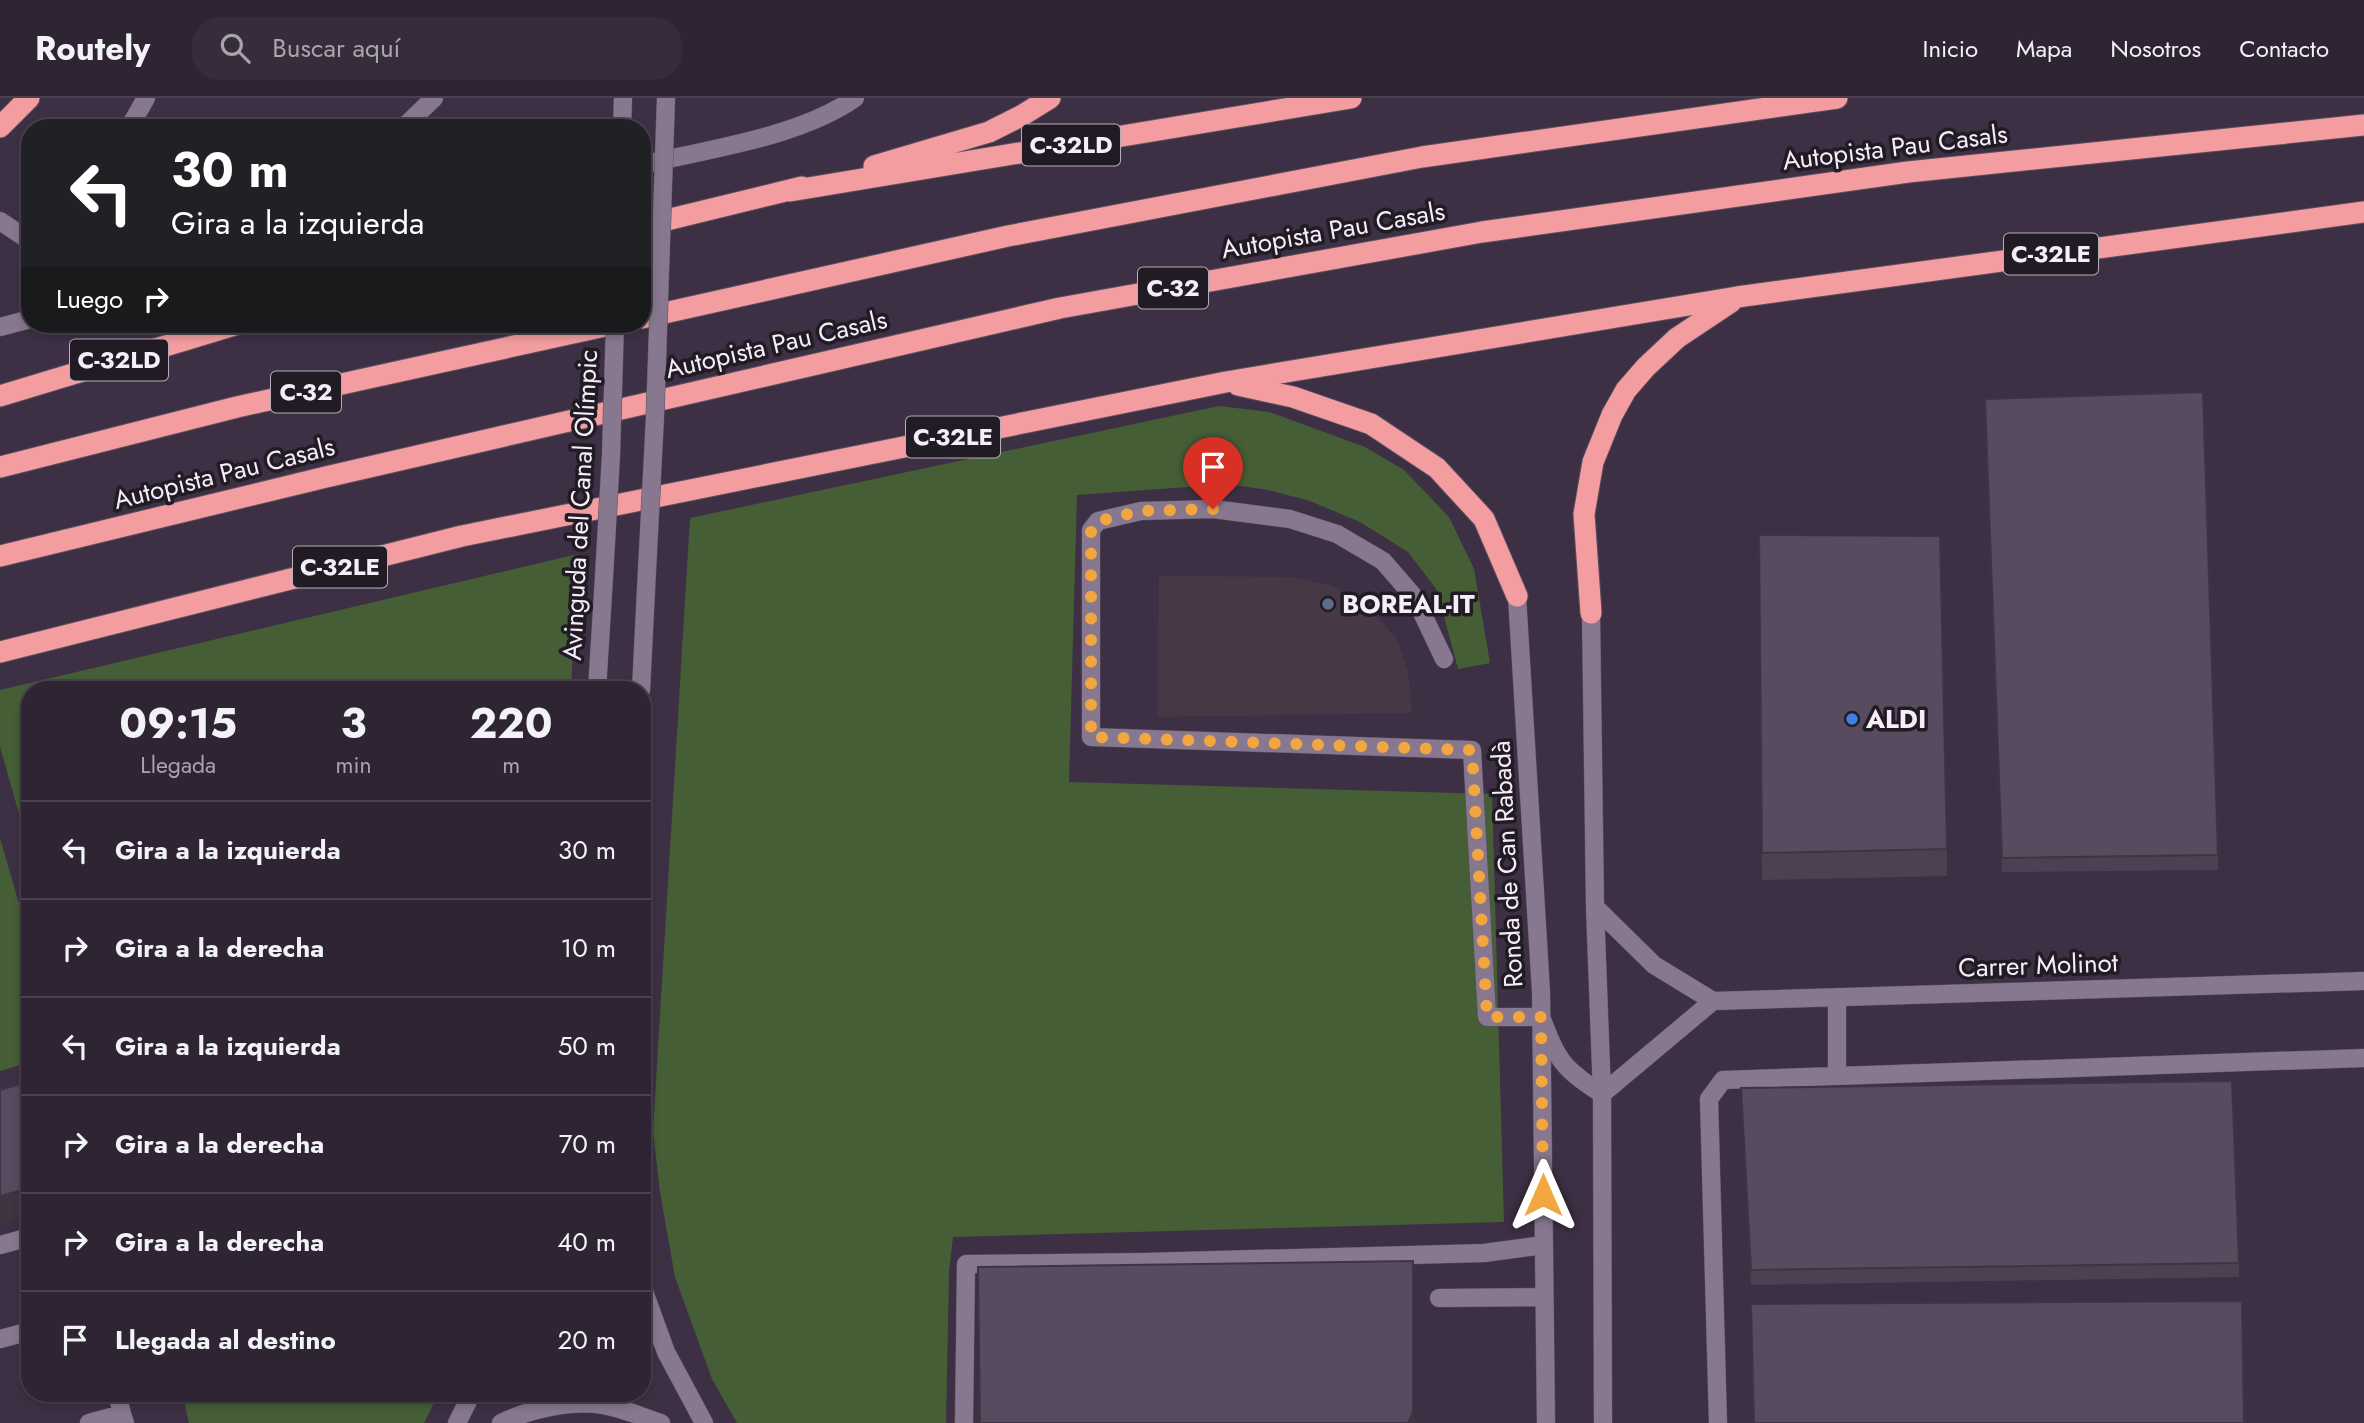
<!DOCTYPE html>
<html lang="es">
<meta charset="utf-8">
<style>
body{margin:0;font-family:Jost,sans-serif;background:#362c3b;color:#f1f3f6;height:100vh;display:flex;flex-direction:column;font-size:26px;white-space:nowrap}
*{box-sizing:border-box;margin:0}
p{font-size:23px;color:#a7a4ac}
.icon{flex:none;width:38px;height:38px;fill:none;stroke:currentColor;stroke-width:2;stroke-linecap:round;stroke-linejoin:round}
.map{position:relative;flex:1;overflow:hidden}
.side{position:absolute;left:21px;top:583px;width:630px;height:721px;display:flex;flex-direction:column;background:#2e2433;border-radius:28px;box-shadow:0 4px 10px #0003,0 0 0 2px #49414e}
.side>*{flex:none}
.top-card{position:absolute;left:21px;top:21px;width:630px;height:214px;border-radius:28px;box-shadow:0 4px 10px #0003,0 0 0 2px #49414e;background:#202124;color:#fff;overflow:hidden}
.pin{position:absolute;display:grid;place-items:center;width:60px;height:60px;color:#fff;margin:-72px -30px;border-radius:50% 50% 50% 0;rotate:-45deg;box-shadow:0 0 7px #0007}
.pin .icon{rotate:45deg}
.me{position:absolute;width:77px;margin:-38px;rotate:0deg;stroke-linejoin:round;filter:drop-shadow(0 0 5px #0008)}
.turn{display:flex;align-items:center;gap:24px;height:147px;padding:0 35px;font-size:32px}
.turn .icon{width:91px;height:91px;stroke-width:2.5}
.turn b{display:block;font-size:49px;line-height:60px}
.then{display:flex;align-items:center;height:66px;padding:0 35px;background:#0003;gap:14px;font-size:26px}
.eta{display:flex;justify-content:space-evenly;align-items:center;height:119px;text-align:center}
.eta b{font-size:42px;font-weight:700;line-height:49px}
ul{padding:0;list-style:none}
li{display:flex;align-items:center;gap:21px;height:98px;padding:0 35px;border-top:2px solid #49414e}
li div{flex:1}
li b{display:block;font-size:26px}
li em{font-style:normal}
header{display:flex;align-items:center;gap:42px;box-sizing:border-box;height:98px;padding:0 35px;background:#2e2433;border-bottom:2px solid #49414e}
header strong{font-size:33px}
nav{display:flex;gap:38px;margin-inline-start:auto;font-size:24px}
.search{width:490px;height:63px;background:#362c3b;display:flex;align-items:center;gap:18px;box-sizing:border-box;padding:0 24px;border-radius:28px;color:#a7a4ac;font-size:26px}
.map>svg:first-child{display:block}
.commercial{fill:#473846}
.green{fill:#465e36}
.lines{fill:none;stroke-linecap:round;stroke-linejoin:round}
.minor-casing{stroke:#5b4f60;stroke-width:19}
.highway-casing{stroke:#5b4f60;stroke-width:23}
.minor{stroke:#87788f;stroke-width:18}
.highway{stroke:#f39da0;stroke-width:21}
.minor-bridge-casing{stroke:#5b4f60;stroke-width:19;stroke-linecap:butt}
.minor-bridge{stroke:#87788f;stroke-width:18}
.wall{fill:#4c4052}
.shaded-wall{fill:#3e3442}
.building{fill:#584a5f;stroke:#3e3442;stroke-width:2}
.route{stroke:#f1a63f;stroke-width:12;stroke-dasharray:0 21.6}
.service-dot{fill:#5c6f8a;stroke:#211b24;stroke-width:2.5}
.shop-dot{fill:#3f7fe0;stroke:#211b24;stroke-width:2.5}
.labels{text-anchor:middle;stroke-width:7;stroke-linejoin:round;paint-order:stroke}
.shield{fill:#211b24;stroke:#b6aeba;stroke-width:2}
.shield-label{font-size:24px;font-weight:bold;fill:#f6edfa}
.street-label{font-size:26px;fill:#f6edfa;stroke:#211b24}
.poi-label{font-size:26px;font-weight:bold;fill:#f6edfa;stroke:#211b24;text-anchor:start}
</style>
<header>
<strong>Routely</strong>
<div class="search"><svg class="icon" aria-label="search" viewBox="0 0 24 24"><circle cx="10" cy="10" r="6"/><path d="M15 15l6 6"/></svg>Buscar aquí</div>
<nav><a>Inicio</a><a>Mapa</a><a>Nosotros</a><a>Contacto</a></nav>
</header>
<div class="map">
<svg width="2364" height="1325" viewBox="0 0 2364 1325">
<rect width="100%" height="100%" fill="#3d3044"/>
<path class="commercial" d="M1159,478L1290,479L1330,487L1354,499L1379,521L1397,541L1408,573L1412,615L1157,619Z"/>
<path class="green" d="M1219,308L1269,314L1365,349L1404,372L1449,419L1474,471L1490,565L1458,571L1437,492L1408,454L1360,424L1310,403L1268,392L1228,386L1077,397L1069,684L1492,696L1504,1124L953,1139L949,1174L946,1325H737L712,1281L675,1179L660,1094L653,1033L690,420Z
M578,456L571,591L30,592V754L0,649V592Z
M0,740L30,844V964L0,973Z
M182,1295H439L424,1325H189Z"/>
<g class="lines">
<g class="minor-casing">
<path id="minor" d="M129,30L146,0
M403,30L434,0
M622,30L623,0
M642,67C708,51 800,39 855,0
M0,123L30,143
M0,229L30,221
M1517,498L1541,894L1546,1325
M1591,515L1595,809L1602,996L1603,1325
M1444,561L1415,500L1383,463L1337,436L1290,421L1213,411L1141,413L1098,423L1091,432V639L1472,652L1487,919H1541C1558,963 1562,970 1602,996
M597,592L604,479
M641,592L646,492
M1595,809L1654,867L1713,903
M1837,978V899
M1602,996L1713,903L2364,883
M0,1147L30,1139
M642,1188L666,1254L704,1325
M1439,1200L1544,1199
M0,1241L30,1233
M117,1295L122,1316
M89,1325L122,1316L125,1325
M457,1325L472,1295
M501,1325C530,1311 571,1302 603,1307C622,1310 642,1319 661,1325
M964,1325L966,1166L1144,1164L1484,1155L1543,1147
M1718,1325L1709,1001L1723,982L2364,960"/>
</g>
<g class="highway-casing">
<path id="highway" d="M0,29L29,0
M874,68L989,34L1021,18L1050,0
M790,93L1351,0
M642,128L802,89
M642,220L1008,138L1422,59L1837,0
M1238,287L1293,299L1371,326L1437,370L1484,421L1517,498
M0,298L238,226
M0,369L237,309L614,226
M0,458L326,379L1060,210L1482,134L1908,74L2364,27
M1591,515L1584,416L1593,364L1612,317L1626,292L1646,269L1677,240L1731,204
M0,554L462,438L1226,284L1737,199L2364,114"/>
</g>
<use href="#minor" class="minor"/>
<use href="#highway" class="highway"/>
<g class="minor-bridge-casing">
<path id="minor-bridge" d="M604,479L611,357L615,226
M646,492L655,319L666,0"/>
</g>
<use href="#minor-bridge" class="minor-bridge"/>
</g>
<path class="wall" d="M1985,316L2218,757V772L2002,774Z
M1759,437L1947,751V778L1762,782Z
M1741,990L2239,1165V1179L1751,1187Z"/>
<path class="shaded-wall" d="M30,1090V1117L0,1126V1098Z
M1413,1314V1325H1408Z"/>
<path class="building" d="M2203,294L2218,757L2002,760L1985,301Z
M1759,437L1940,438L1947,751L1762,755Z
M2232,983L2239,1165L1751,1172L1741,990Z
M27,984L30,995V1090L0,1098V992Z
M1413,1163V1314L1408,1325H980L978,1169Z
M2242,1203L2244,1325H1754L1751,1206Z"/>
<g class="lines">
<path class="route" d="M1213,411L1141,413L1098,423L1091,432V639L1472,652L1487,919H1541L1543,1097"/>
</g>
<circle class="service-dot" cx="1328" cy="506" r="7"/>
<circle class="shop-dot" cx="1852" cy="621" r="7"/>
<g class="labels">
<g class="shield">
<rect x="1022" y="26.5" width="98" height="41" rx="5"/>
<rect x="2004" y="135.5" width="94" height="41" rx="5"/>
<rect x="1138" y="169.5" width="70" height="41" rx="5"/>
<rect x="70" y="241.5" width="98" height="41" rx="5"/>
<rect x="271" y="273.5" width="70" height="41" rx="5"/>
<rect x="906" y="318.5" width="94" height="41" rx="5"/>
<rect x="293" y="448.5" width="94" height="41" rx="5"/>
</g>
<g class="shield-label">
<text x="1071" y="55">C-32LD</text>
<text x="2051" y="164">C-32LE</text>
<text x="1173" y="198">C-32</text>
<text x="119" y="270">C-32LD</text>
<text x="306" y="302">C-32</text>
<text x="953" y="347">C-32LE</text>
<text x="340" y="477">C-32LE</text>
</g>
<g class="street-label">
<text transform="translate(1895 49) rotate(-7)" y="9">Autopista Pau Casals</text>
<text transform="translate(1333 132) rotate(-10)" y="9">Autopista Pau Casals</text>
<text transform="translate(776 246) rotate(-13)" y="9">Autopista Pau Casals</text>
<text transform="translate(224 375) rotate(-14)" y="9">Autopista Pau Casals</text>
<text transform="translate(580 407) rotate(-87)" y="9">Avinguda del Canal Olímpic</text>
<text transform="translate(1507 766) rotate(-93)" y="9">Ronda de Can Rabadà</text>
<text transform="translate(2038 867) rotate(-2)" y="9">Carrer Molinot</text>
</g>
<g class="poi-label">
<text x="1342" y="515">BOREAL-IT</text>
<text x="1866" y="630">ALDI</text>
</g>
</g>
</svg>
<div class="pin" style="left:1213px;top:411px;background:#d93025"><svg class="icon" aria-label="arrive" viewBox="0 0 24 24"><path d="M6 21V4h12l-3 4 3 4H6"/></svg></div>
<svg class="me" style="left:1543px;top:1097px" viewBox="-20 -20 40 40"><path d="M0-17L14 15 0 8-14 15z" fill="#f1a63f" stroke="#fff" stroke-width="4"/></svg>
<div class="top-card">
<div class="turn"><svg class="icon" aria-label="left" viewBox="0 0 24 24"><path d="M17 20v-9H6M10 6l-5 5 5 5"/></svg><div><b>30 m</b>Gira a la izquierda</div></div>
<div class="then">Luego<svg class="icon" aria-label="right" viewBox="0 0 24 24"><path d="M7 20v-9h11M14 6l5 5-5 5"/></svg></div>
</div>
<section class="side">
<div class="eta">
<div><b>09:15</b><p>Llegada</p></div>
<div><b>3</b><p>min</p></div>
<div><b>220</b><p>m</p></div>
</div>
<ul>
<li><svg class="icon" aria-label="left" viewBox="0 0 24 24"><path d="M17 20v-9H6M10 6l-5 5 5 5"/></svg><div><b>Gira a la izquierda</b></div><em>30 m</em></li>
<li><svg class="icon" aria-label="right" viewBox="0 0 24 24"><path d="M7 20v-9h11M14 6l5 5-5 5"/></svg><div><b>Gira a la derecha</b></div><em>10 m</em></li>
<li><svg class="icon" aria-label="left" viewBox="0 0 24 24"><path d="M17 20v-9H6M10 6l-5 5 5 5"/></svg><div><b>Gira a la izquierda</b></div><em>50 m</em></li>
<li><svg class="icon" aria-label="right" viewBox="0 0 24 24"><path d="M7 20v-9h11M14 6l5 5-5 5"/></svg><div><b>Gira a la derecha</b></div><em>70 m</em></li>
<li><svg class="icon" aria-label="right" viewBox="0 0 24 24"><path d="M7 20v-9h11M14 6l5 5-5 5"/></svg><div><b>Gira a la derecha</b></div><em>40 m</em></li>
<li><svg class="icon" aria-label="arrive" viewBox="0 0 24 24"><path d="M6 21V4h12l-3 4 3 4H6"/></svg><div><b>Llegada al destino</b></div><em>20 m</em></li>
</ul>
</section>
</div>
